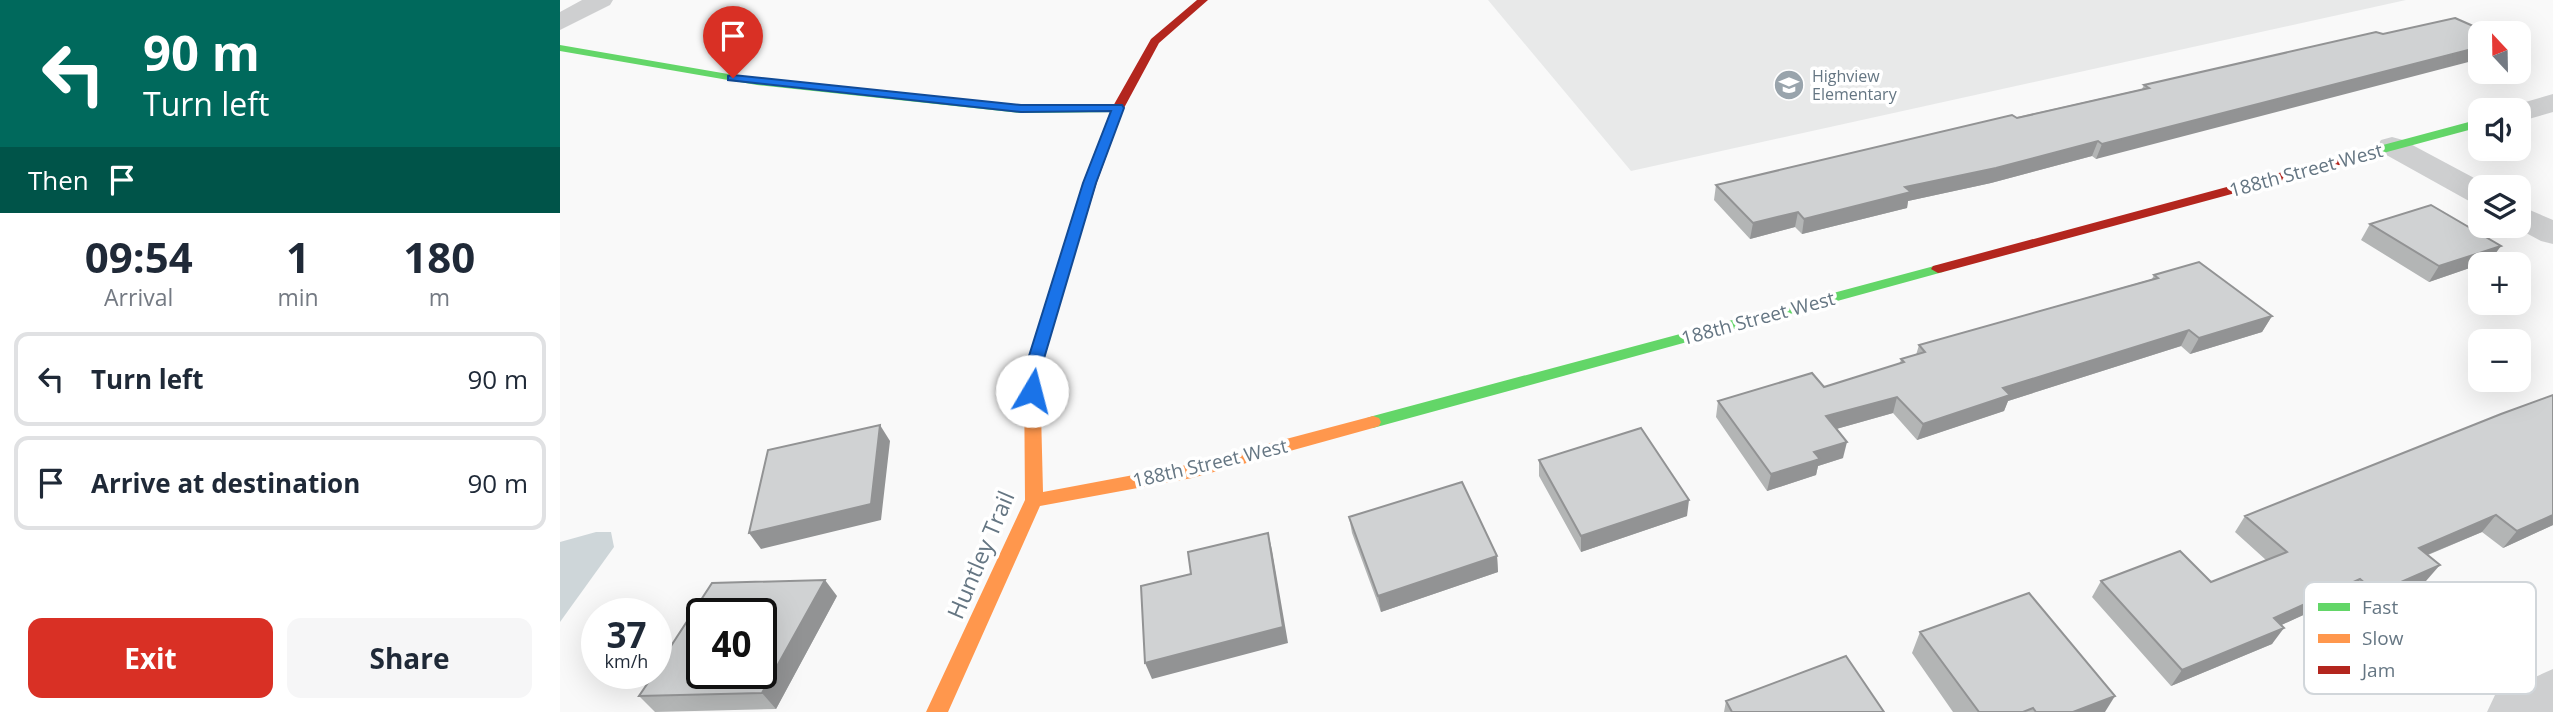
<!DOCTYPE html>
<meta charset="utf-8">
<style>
body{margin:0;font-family:"Open Sans",sans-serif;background:#f6f6f7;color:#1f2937;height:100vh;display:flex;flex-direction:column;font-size:26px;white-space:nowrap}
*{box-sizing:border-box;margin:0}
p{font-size:23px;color:#747a83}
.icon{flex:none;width:38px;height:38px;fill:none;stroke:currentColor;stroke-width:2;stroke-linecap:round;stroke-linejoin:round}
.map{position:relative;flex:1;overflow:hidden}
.panel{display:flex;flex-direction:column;background:#fff;width:560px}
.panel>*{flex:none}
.hud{background:#00695c;color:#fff;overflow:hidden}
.needle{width:46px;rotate:338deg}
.tools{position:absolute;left:1908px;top:21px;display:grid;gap:14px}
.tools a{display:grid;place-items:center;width:63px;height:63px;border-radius:14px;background:#fff;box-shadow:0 7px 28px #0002;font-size:35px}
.speed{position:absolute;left:21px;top:598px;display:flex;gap:14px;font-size:35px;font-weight:700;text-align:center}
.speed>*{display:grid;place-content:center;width:91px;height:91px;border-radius:50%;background:#fff;box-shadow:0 7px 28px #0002;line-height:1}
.speed small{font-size:18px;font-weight:400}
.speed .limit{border:4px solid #111;border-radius:10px;background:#fff;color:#111}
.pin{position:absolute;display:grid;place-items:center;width:60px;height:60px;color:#fff;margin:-72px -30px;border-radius:50% 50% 50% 0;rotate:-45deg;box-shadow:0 0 7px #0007}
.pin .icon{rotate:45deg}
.me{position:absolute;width:77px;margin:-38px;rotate:8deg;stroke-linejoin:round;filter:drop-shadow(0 0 5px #0008)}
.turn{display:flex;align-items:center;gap:24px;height:147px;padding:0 28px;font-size:32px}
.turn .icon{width:91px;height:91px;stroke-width:2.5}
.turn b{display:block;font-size:49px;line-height:60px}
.then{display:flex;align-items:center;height:66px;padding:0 28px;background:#0003;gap:14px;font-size:26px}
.eta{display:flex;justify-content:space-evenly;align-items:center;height:119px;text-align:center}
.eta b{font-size:42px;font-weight:700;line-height:49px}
.action{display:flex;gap:14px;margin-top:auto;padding:14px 28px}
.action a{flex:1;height:80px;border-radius:14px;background:#d93025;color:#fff;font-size:28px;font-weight:700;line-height:80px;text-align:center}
.action a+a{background:#f6f6f7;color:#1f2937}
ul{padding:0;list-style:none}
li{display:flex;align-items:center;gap:21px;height:94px;margin:0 14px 10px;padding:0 14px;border:4px solid #e0e1e3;border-radius:14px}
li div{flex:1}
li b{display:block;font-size:26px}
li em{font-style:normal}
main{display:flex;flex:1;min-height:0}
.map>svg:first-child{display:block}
.built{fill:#e8e9e9}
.water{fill:#ced6d9}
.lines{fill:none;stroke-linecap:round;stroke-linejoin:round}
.street{fill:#cecfd0;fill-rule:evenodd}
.fast{fill:#63d668;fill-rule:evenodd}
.slow{fill:#ff974d;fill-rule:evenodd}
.jam{fill:#b3261e;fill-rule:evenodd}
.wall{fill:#b3b5b5}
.shaded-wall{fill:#929394}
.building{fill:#d0d2d3;stroke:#929394;stroke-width:2;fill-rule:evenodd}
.route{fill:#1a73e8;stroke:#114b97;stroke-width:2}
.labels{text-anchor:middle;stroke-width:7;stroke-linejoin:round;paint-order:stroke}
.far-poi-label{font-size:16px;fill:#657683;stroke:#fff;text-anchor:start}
.street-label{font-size:19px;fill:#657683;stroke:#fff}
.near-street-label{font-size:23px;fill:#657683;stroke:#fff}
.key{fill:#fff;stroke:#d1d6da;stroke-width:2}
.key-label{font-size:19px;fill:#657683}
</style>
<main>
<section class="panel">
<div class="hud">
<div class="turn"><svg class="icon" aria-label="left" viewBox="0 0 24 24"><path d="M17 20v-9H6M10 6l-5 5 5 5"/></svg><div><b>90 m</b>Turn left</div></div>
<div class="then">Then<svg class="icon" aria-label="arrive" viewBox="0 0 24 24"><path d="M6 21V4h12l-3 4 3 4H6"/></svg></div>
</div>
<div class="eta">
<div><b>09:54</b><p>Arrival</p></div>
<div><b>1</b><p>min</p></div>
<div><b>180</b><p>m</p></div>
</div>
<ul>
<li><svg class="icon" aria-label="left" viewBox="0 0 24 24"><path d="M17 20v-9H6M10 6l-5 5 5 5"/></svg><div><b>Turn left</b></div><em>90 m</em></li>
<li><svg class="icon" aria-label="arrive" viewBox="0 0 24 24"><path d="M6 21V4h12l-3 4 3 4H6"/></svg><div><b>Arrive at destination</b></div><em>90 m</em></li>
</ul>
<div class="action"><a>Exit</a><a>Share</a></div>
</section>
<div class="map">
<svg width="1993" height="712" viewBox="0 0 1993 712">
<rect width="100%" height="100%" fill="#f9f9f9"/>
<path class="built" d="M928,0H1846L1071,171Z"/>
<path class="water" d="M36,532H51L54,547L0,622V542Z"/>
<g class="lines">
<path class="street" d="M22,0H53L50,5L0,30V12Z
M1993,94V112L1958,122V110H1945L1948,107Z
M1832,137L1843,140L1931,187H1920V204L1909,201L1821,152L1817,146L1821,140Z
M1958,205L1993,220V244L1981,241L1953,226H1958Z
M1993,669V712H1927L1935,695Z"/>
<path class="fast" d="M0,45L197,79L461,105L558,104L564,108L558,112L461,113L197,85L0,51Z
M1920,119V127L1812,156L1806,152L1808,149Z
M1378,265L1385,269L1383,272L813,428L807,426L805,422L807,418L813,416Z"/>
<path class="slow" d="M514,230L521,234L480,372L483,492L632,464L813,416L819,418L821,422L819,426L813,428L632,478L480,506L388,712H366L465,500L464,372L507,234Z"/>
<path class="jam" d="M637,0H648L599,43L564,108L537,182L521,234L514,238L509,237L507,234L523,182L552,108L591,39Z
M1812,148L1818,152L1816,155L1383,272L1378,273L1371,269L1373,266Z"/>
</g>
<path class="wall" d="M1816,32L1536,159L1532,156L1431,183L1348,201L1347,208L1242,234L1235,227L1190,239L1154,200L1156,185L1582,89L1584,85Z
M1810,224L1930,261L1869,282L1801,240Z
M1594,275L1712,316L1702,332L1630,354L1621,346L1448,401L1444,411L1357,440L1333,413L1276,429L1283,458L1258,466L1256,475L1207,491L1156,417L1158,401L1264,387L1340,363L1341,359L1356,355L1359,345L1592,279Z
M1941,414L1993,525L1943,548L1922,532L1868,555L1866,581L1803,609L1787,595L1721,625L1712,644L1611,686L1532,597L1541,581L1651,582L1706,560L1675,532L1685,516Z
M979,460L1127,516L1021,552L979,476Z
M789,517L937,556L938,572L821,612L792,533Z
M277,596L216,709L95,712L79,696Z
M1360,632L1545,712H1393L1352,653Z
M1166,701L1324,712H1164Z"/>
<path class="shaded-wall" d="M1920,47V59L1536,159L1542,144Z
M1538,141L1532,156L1431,183L1348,201L1347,208L1242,234L1244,219L1345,187Z
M1238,212L1235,227L1190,239L1193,223Z
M1941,246L1930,261L1869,282L1879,266Z
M1712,316L1702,332L1630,354L1639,338Z
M1629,330L1621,346L1448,401L1444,411L1357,440L1363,424L1443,388Z
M1337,397L1333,413L1262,433L1266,416Z
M320,425L330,441L321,520L201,549L189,533Z
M1287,442L1283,458L1258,466L1256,475L1207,491L1211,474L1254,452Z
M1129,500L1127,516L1021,552V536Z
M1936,515L1922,532L1845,564L1859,548Z
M1993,515V525L1943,548L1957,531Z
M708,533L712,550L728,643L592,679L585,663Z
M937,556L938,572L821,612L818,596Z
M1880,565L1866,581L1803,609L1816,593Z
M1800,579L1787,595L1702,634L1714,618Z
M265,580L277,596L216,709L202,693Z
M1724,628L1712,644L1611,686L1622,670Z
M1555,696L1545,712H1513Z"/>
<path class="building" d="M1895,18L1929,33H1920V47L1542,144L1538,141L1436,168L1345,187L1351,192L1244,219L1238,212L1193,223L1156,185L1452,115L1457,118L1589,88L1584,85L1816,32L1823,34Z
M1871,205L1941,246L1879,266L1810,224Z
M1639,262L1712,316L1639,338L1629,330L1443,388L1450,395L1363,424L1337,397L1266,416L1287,442L1254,452L1260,459L1211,474L1158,401L1252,373L1264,387L1344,362L1341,359L1365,352L1359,345L1598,278L1594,275Z
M1993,395V515L1957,531L1936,515L1859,548L1880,565L1816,593L1800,579L1714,618L1724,628L1622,670L1541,581L1620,551L1651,582L1727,552L1685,516L1941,414Z
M320,425L311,504L189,533L208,450Z
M1081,428L1129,500L1021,536L979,460Z
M902,482L937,556L818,596L789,517Z
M708,533L723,627L585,663L581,586L631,574L628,552Z
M265,580L202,693L79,696L94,674H96V669L152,583ZM142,614H201V674H142Z
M1469,593L1555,696L1513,712H1476L1473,708L1463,712H1419L1360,632Z
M1286,656L1324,712H1172L1166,701Z"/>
<path class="route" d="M173,75L461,105H562L564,108L536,183L480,372L478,395H466L464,372L523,183L551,111L461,112L168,80V76Z"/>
<defs>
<g id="school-disc" transform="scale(1.575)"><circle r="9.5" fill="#99a4ac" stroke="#fff"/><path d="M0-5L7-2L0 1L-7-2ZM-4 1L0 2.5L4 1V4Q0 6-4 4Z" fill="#fff"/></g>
</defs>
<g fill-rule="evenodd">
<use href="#school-disc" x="1229" y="85"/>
</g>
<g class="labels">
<g class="far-poi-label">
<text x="1252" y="82">Highview<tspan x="1252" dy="18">Elementary</tspan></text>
</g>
<g class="street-label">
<text transform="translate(1746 170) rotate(-15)" y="7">188th Street West</text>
<text transform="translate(1198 318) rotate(-15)" y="7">188th Street West</text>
<text transform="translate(650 463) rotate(-13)" y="7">188th Street West</text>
</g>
<g class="near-street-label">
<text transform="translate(421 555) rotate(-67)" y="8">Huntley Trail</text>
</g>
</g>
<rect x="1744" y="582" width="232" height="112" rx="10" class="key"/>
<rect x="1758" y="603" width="32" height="8" fill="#63d668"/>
<rect x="1758" y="634" width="32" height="9" fill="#ff974d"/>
<rect x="1758" y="666" width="32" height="8" fill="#b3261e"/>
<g class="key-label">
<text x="1802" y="614">Fast</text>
<text x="1802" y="645">Slow</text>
<text x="1802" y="677">Jam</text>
</g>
</svg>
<div class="tools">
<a><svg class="needle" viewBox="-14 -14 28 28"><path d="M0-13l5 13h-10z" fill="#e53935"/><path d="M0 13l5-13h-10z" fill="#747a83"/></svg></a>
<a><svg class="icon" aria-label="sound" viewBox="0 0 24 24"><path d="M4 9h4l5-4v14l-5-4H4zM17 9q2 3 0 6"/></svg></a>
<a><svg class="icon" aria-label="layers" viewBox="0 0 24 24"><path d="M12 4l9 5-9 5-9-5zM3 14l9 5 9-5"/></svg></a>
<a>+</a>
<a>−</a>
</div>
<div class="speed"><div>37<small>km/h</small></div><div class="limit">40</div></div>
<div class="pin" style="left:173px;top:78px;background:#d93025"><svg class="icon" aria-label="arrive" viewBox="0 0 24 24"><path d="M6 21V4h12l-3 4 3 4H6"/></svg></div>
<svg class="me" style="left:472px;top:391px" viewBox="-20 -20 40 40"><circle r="19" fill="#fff"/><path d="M0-13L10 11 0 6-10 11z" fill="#1a73e8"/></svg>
</div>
</main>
